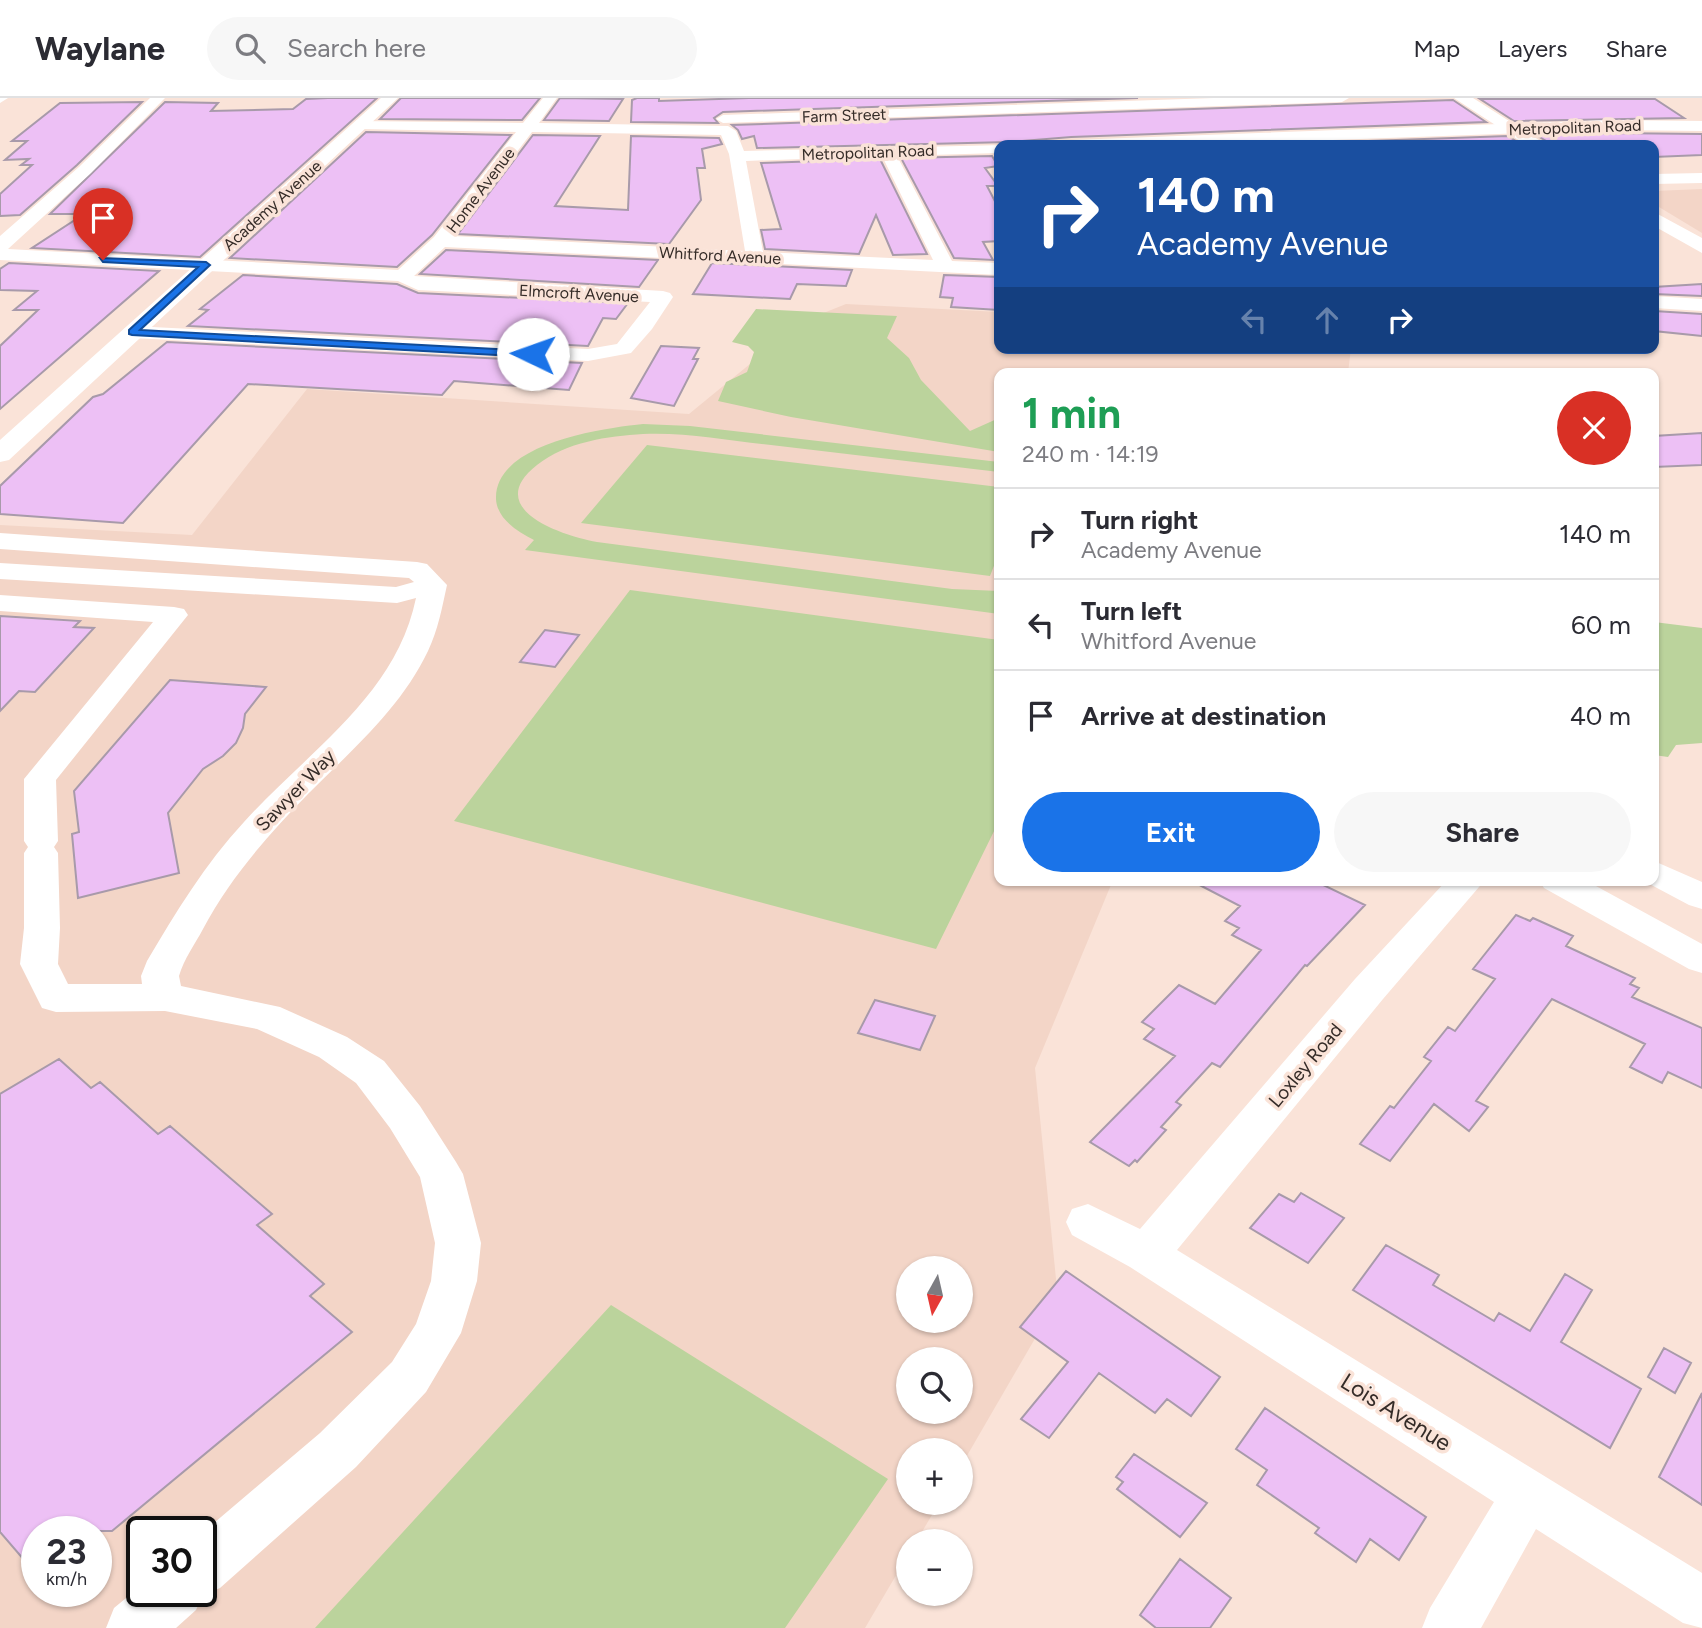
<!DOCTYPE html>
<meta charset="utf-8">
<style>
body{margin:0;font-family:Figtree,sans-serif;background:#f7f7f7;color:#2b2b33;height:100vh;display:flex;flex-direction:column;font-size:26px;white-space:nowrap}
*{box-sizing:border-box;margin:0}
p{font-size:23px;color:#7c7c81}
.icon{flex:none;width:38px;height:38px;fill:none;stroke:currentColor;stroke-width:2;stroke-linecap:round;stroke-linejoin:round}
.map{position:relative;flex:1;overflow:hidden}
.sheet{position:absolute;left:994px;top:270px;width:665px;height:518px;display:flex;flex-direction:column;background:#fff;border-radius:14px;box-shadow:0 2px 5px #0004}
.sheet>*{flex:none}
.top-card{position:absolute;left:994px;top:42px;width:665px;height:214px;border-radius:14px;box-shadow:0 2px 5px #0004;background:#1a4fa0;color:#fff;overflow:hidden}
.needle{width:46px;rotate:188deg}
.buttons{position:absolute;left:896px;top:1158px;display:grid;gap:14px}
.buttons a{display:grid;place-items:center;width:77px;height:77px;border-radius:50%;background:#fff;box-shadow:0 2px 5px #0004;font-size:35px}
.speed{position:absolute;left:21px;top:1418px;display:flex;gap:14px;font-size:35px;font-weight:700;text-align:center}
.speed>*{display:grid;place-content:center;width:91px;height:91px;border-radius:50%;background:#fff;box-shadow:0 2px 5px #0004;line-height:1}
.speed small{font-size:18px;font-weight:400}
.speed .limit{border:4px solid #111;border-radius:10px;background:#fff;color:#111}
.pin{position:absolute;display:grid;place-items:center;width:60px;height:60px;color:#fff;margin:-72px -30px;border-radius:50% 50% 50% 0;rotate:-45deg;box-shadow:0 0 7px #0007}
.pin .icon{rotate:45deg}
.me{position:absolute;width:77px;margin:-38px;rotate:273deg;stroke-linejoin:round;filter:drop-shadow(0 0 5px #0008)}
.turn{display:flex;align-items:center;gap:24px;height:147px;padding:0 28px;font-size:32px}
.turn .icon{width:91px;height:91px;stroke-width:2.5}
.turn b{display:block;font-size:49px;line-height:60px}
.lanes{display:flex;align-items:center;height:66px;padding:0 28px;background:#0003;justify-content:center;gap:35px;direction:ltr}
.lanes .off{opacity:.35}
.round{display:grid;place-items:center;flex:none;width:74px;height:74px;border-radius:37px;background:#f7f7f7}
.headline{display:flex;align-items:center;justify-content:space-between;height:119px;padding:0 28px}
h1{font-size:42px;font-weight:700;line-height:52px;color:#1e9e55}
.primary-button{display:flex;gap:14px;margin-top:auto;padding:14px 28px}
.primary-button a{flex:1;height:80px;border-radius:42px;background:#1a73e8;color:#fff;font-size:28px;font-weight:700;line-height:80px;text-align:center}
.primary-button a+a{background:#f7f7f7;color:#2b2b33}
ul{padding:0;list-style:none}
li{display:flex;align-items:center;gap:21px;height:91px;padding:0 28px;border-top:2px solid #e1e1e2}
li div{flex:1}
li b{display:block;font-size:26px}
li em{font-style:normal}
header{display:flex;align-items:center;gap:42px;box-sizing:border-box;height:98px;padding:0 35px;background:#fff;border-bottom:2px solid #e1e1e2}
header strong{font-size:33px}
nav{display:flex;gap:38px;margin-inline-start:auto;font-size:24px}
.search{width:490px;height:63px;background:#f7f7f7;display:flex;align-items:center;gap:18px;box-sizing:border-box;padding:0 24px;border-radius:38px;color:#7c7c81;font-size:26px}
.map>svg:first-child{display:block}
.built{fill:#f3d5c7;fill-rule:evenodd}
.green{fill:#bbd39c}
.building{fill:#edc0f5;stroke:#a89aaa;stroke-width:2}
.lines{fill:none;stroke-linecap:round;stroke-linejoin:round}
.street{fill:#fff;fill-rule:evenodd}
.secondary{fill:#fff;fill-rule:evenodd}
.route{fill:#1a73e8;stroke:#114b97;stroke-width:2}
.labels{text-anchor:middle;stroke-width:7;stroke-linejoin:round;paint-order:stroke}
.far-street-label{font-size:16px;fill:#352c28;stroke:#fae3d8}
.street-label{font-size:19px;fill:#352c28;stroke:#fae3d8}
.near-street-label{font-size:23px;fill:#352c28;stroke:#fae3d8}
</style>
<header>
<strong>Waylane</strong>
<div class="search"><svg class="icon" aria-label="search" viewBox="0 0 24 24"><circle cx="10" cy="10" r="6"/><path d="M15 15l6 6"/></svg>Search here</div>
<nav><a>Map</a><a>Layers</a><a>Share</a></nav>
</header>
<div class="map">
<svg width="1702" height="1530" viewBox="0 0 1702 1530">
<rect width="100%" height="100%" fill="#fae3d8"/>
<path class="built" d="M1702,91V135L1654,106V93Z
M846,206L999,214V250H1351L1348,275H999V782H1113L1035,970L1058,1201L961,1368V1353H908V1405H939L916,1444H908V1457L865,1530H0V427L192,437L307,291L689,316L801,224ZM908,1171H961V1223H908ZM908,1262H961V1314H908ZM37,1433H96V1493H37ZM142,1433H201V1493H142Z"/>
<path class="green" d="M756,211L897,218L887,240L909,260L921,282L970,333L999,320V354L791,319L718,303L726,284L747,274L754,254L748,248L732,244Z
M643,326L690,328L999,364V374C923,365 847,356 771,347C729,343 686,334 643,336C608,338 566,344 537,367C481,411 563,438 597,444L952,491L999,493V516L525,452L534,442C518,434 497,421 496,401C494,345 604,330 643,326Z
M647,347L999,389V455L990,478L581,425Z
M630,492L999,542V723L936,851L454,723Z
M1654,524L1702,530V645L1676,647L1668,659L1654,657Z
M611,1207L888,1381L785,1530H315Z"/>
<path class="building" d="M328,0H377L200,159L32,150L84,116H50L165,4L218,5L211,13L293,11L306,1Z
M401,0H540L522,22L380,21Z
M560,0L623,1L609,23L544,22Z
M637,0H659V3L749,0H1138L723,14L714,20L718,25L631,24L632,2Z
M1480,1H1655L1684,20L1514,23Z
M1453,2L1486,24L1071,39L1009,44L757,50L754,38L742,41L738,32L732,27Z
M142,4L77,67L20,117L0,118V96L32,67H21L29,61L5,62L27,43H12L60,5Z
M366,34L511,37L432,137L397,169L230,160Z
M1609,35L1702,36V57L1654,59V47H1612L1605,43L1548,44L1536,37Z
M533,37L600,38L555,108L628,112L631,38L719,40L722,46L702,51L705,70H697L701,102L669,146L458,136Z
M1508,38L1519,45L1256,47Z
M992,58L998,68L985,70L998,88H987L999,111V143L983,144L993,162L954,160L901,60Z
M880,61L927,156L893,157L876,117L859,156L765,151L761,132L781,131L761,65Z
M446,152L658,162L639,189L420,176Z
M9,165L159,173L0,311V248L38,212H14L37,193L0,192V171Z
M712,165L852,172L846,188L797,186L790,201L693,196Z
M243,177L397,186L418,195L628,205L616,221L603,220L588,248L188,228L208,212L200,211Z
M944,177L999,179V212L951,209L953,200L940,199Z
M1702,186V198L1654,196V189Z
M1654,213L1702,216V238L1654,233Z
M167,244L582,265L569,292L454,283L442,297L248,286L123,425L0,416V388L93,299L103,296Z
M661,248L699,250L693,261H698L674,308L631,300Z
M1702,335V367L1654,369V338Z
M0,518L80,523L74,529L94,530L35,594L19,593L0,613Z
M545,532L579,537L555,569L520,564Z
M170,582L266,589L245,616L243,630L236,645L223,658L203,671L168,715L179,775L78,800L72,736L79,734L74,693Z
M1190,782H1313L1365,807L1307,868L1305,867L1220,969L1212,965L1176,1004L1181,1007L1161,1029L1166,1032L1137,1064L1135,1062L1129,1068L1090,1044L1175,958L1144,941L1154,931L1142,924L1179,887L1215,906L1261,852L1232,837L1239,830L1225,823L1240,808Z
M1516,817L1530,823L1533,820L1573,838L1566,848L1635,880L1630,886L1639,890L1632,899L1702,930V990L1668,974L1662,985L1630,969L1645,946L1552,901L1476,1003L1488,1009L1469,1033L1434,1006L1390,1063L1360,1046L1390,1008L1394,1010L1431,963L1424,959L1448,929L1455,933L1495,881L1473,871Z
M875,902L935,918L920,952L858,935Z
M59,961L91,990L100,984L158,1036L170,1028L272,1116L257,1127L324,1186L310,1198L352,1234L112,1433H37V1477L0,1434V996Z
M1301,1095L1344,1120L1308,1165L1250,1130L1279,1096L1294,1104Z
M1386,1147L1439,1177L1433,1187L1494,1223L1499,1215L1530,1233L1565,1176L1592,1192L1561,1244L1641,1291L1610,1350L1353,1192Z
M1066,1173L1220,1279L1191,1318L1167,1301L1155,1315L1099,1275L1049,1340L1021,1321L1068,1264L1020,1229Z
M1664,1250L1691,1265L1675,1295L1648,1279Z
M1702,1295V1407L1659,1379Z
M1265,1310L1426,1419L1399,1462L1370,1441L1356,1464L1315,1435L1319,1430L1257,1387L1267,1372L1236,1351Z
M1134,1356L1207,1405L1180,1439L1117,1391L1123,1384L1116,1379Z
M1180,1461L1231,1500L1210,1530H1156L1140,1517Z"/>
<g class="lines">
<path class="street" d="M0,0H8L0,5Z
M150,0H165L91,75L8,151L398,172L434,139L516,34L362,31L357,29L354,26L357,23L523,25L543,0H557L539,25L728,28L736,33L744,53L1005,47H999V55L897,58L952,163L999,165V177L445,149L414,178L663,193L670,195L673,199L652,231L631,255L588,263L132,240L125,238L122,234L125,230L132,228L588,251L617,246L650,204L418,192L398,183L0,162V138L79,69ZM532,34L721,37L729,56L745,153L453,138ZM882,58L933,162L763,154L746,63Z
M1214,0H1349L1342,4L723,25L716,21L723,17Z
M1609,22L1702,23V33L1609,32L1190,47H1063L1071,42Z
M1654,198L1702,201V213L1654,210Z
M0,435L417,464L427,466L447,487C442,510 438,532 428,553C401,610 351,653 308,696C268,737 230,780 203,831C195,846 184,861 179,878L181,888L280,909L347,939L384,963L420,1008L456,1064L463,1076L481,1145L477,1183L461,1235L426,1294L356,1369L220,1490L203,1497L196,1512L176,1530H106L114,1510L142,1487V1493H201V1436L320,1335L392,1264L416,1226L431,1183L435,1145L420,1079L390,1030L356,985L319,959L257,931L165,913L56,914L42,910L20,866L24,830V755L28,749L24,743V681L153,524L0,513V497L174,509L184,511L188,517L56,682L58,743L54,749L58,755L60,830L58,866L68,886H142L141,878L147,863C176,814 205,766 244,724C307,654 396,598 416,500L397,505L0,481V465L396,489L414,484L409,480L0,451Z
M1654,763L1702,784V811L1689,807L1642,782H1654Z
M1447,782H1485L1383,901L1177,1152L1702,1475V1530L1683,1525L1536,1431L1481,1530H1422L1430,1510L1494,1404L1130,1169L1072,1137L1066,1124L1072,1111L1088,1106L1140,1131L1355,881Z
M1539,782H1585L1702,846V875L1689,871L1544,790Z"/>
<path class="secondary" d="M381,0H398L9,362L0,364V342Z
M1454,0H1473L1547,47H1526Z
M1702,75V85L1654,86V76Z
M1654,114L1702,140V155L1654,128Z"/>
</g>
<path class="route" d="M100,160L206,164L210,167L140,232L533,253L538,256L533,259L132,237L129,236V232L198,169L103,164Z"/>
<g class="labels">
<g class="far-street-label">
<text transform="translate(844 17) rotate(-2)" y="6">Farm Street</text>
<text transform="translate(1575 29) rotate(-2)" y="6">Metropolitan Road</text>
<text transform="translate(868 54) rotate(-2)" y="6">Metropolitan Road</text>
<text transform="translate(480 92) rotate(-53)" y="6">Home Avenue</text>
<text transform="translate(272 107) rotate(-42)" y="6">Academy Avenue</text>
<text transform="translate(720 157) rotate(3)" y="6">Whitford Avenue</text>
<text transform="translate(579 195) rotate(3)" y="6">Elmcroft Avenue</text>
</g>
<g class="street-label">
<text transform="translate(295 692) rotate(-46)" y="7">Sawyer Way</text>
<text transform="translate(1305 967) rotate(-50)" y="7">Loxley Road</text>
</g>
<g class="near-street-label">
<text transform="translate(1396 1314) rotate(32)" y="8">Lois Avenue</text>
</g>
</g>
</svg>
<div class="buttons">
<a><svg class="needle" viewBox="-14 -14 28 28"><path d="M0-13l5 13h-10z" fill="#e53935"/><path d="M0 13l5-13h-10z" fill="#7c7c81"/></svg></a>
<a><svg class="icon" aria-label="search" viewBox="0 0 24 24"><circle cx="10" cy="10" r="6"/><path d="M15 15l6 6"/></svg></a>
<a>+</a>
<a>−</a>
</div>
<div class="speed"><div>23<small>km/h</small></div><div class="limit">30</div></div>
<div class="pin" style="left:103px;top:162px;background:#d93025"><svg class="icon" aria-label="arrive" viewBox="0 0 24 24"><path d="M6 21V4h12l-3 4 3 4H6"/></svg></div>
<svg class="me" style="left:533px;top:256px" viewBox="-20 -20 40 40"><circle r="19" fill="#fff"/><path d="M0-13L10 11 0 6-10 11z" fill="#1a73e8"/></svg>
<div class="top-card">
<div class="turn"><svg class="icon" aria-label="right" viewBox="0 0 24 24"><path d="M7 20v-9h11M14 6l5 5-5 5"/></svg><div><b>140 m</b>Academy Avenue</div></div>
<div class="lanes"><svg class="icon off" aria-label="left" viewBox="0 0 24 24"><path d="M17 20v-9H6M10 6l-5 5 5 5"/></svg><svg class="icon off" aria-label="ahead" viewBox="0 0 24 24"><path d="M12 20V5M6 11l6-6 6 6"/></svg><svg class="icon" aria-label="right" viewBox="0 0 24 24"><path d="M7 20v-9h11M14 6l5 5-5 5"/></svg></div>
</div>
<section class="sheet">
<div class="headline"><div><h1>1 min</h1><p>240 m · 14:19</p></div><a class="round" style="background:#d93025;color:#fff"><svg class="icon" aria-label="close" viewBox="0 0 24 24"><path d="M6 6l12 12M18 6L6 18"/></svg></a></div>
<ul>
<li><svg class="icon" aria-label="right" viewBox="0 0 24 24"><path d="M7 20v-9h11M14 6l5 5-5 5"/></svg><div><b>Turn right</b><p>Academy Avenue</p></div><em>140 m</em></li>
<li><svg class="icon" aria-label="left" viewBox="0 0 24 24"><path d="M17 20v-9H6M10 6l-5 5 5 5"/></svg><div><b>Turn left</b><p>Whitford Avenue</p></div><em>60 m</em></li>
<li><svg class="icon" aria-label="arrive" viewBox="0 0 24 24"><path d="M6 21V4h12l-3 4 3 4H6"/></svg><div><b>Arrive at destination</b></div><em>40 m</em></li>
</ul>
<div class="primary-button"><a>Exit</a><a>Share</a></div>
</section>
</div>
